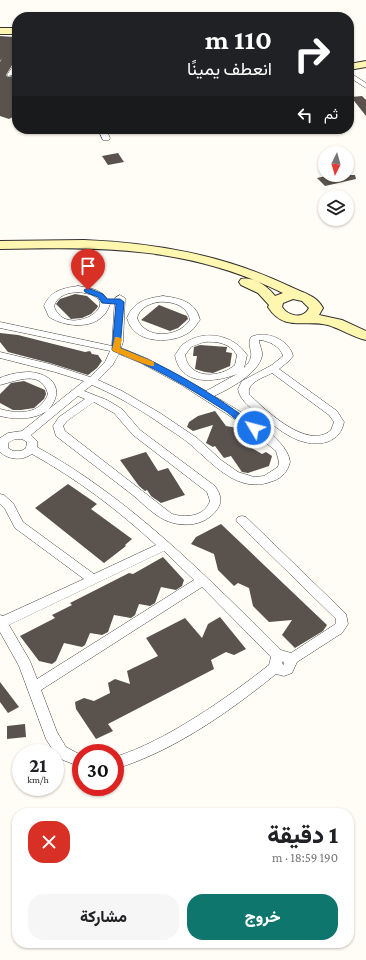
<!DOCTYPE html>
<html lang="ar">
<meta charset="utf-8">
<style>
body{margin:0;font-family:"Crimson Pro",Vazirmatn,serif;background:#f6f6f6;color:#202124;direction:rtl;height:100vh;display:flex;flex-direction:column;font-size:15px;white-space:nowrap}
*{box-sizing:border-box;margin:0}
p{font-size:13px;color:#757577}
.icon{flex:none;width:22px;height:22px;fill:none;stroke:currentColor;stroke-width:2;stroke-linecap:round;stroke-linejoin:round}
.map{position:relative;flex:1;overflow:hidden;direction:ltr}
.drawer{position:absolute;left:12px;top:808px;width:342px;height:140px;display:flex;flex-direction:column;background:#fff;border-radius:16px;box-shadow:0 1px 3px #0004;direction:rtl}
.drawer>*{flex:none}
.top-card{position:absolute;left:12px;top:12px;width:342px;height:122px;border-radius:16px;box-shadow:0 1px 3px #0004;direction:rtl;background:#202124;color:#fff;overflow:hidden}
.needle{width:26px;rotate:185deg}
.fabs{position:absolute;left:318px;top:146px;display:grid;gap:8px}
.fabs a{display:grid;place-items:center;width:36px;height:36px;border-radius:50%;background:#fff;box-shadow:0 1px 3px #0004;font-size:20px}
.speed{position:absolute;left:12px;top:744px;display:flex;gap:8px;font-size:20px;font-weight:700;text-align:center}
.speed>*{display:grid;place-content:center;width:52px;height:52px;border-radius:50%;background:#fff;box-shadow:0 1px 3px #0004;line-height:1}
.speed small{font-size:10px;font-weight:400}
.speed .limit{border:6px solid #d22;background:#fff;color:#111}
.pin{position:absolute;display:grid;place-items:center;width:34px;height:34px;color:#fff;margin:-41px -17px;border-radius:50% 50% 50% 0;rotate:-45deg;box-shadow:0 0 4px #0007}
.pin .icon{rotate:45deg}
.me{position:absolute;width:44px;margin:-22px;rotate:307deg;stroke-linejoin:round;filter:drop-shadow(0 0 3px #0008)}
.turn{display:flex;align-items:center;gap:14px;height:84px;padding:0 16px;font-size:18px}
.turn .icon{width:52px;height:52px;stroke-width:2.5}
.turn b{display:block;font-size:28px;line-height:34px}
.then{display:flex;align-items:center;height:38px;padding:0 16px;background:#0003;gap:8px;font-size:15px}
.round{display:grid;place-items:center;flex:none;width:42px;height:42px;border-radius:16px;background:#f6f6f6}
.headline{display:flex;align-items:center;justify-content:space-between;height:68px;padding:0 16px}
h1{font-size:24px;font-weight:800;line-height:30px}
.action{display:flex;gap:8px;margin-top:auto;padding:8px 16px}
.action a{flex:1;height:46px;border-radius:16px;background:#0f766e;color:#fff;font-size:16px;font-weight:800;line-height:46px;text-align:center}
.action a+a{background:#f6f6f6;color:#202124}
.map>svg:first-child{display:block}
.building{fill:#5a524d}
.lines{fill:none;stroke-linecap:round;stroke-linejoin:round}
.street-casing{stroke:#444;stroke-width:1}
.secondary-casing{stroke:#333;stroke-width:2}
.street{fill:#fff;fill-rule:evenodd}
.secondary{fill:#fff6b0;fill-rule:evenodd}
.route{fill:#1a73e8;stroke:#114b97}
.slow{fill:#f59e0b}
</style>
<div class="map">
<svg width="366" height="960" viewBox="0 0 366 960">
<rect width="100%" height="100%" fill="#fffdf5"/>
<path class="building" d="M0,36L14,37L12,41H16L15,43H17V61L14,62L6,75L8,77L13,76L17,72V115L9,119L0,116V62L2,58L0,61Z
M362,96L366,100V116L351,97Z
M118,153L124,162L108,165L102,156Z
M330,175H355L356,179L325,186L317,178Z
M75,294L87,296L98,306L97,308L91,314L82,318L71,319L56,304L60,299Z
M159,305L187,316L188,319L178,328L170,331L141,320Z
M0,333L18,335L85,352L90,351L92,354L98,355L102,361L97,368L88,375L50,363L8,352L0,342Z
M200,345L227,347L226,352L232,353L230,366L213,373L205,372L195,369L197,356H193L194,347Z
M24,381L45,390L46,394L44,399L34,408L21,410H13L0,403V394L11,383Z
M215,411L226,426L243,429L239,433L253,441L250,447L262,454L266,452L272,456L269,466L248,473L242,472L231,456L224,458L215,446L213,447L206,443L213,425L193,431L187,427L189,422L198,416Z
M146,452L158,471L168,468L185,495L161,503L151,496L147,490L145,491L139,486L120,460Z
M68,484L97,504L91,509L132,539L125,545L126,546L104,563L35,508Z
M221,524L327,625L323,631L295,648L282,635L292,620L269,622L253,606L249,588L238,583L234,586L218,570L214,554L191,544L196,537Z
M163,557L184,580L182,586L176,590L161,587L155,603L150,606L139,604L135,615L131,618L114,615L108,632L102,635L90,633L85,645L82,647L64,643L56,661L52,664L39,661L20,636L55,618L52,615L72,605L70,603L129,573L133,574Z
M220,617L246,649L234,655L226,652L211,660L214,669L108,724L113,731L96,739L76,709L75,702L84,698L94,701L110,693L108,683L115,679L130,684L127,671L158,656L146,638L185,618L202,638L208,624Z
M0,682L19,707L8,713L0,702Z
M25,724L26,737L7,739V726Z"/>
<g class="lines">
<g class="street-casing">
<path id="street" d="M17,62V69L13,75L8,76L7,75L15,63Z
M349,72L366,83V88L349,77Z
M98,129H106L110,138L109,140H103Z
M78,286C92,288 104,290 110,304C102,330 69,329 49,317L44,306C50,291 63,288 78,286ZM78,292C135,298 66,343 54,306C58,295 67,293 78,292Z
M120,295L125,298L123,342L121,348L148,359L206,391L237,374C214,383 180,386 175,355C178,351 181,345 185,343C205,329 234,335 247,355L244,368C259,353 245,349 251,337C265,330 289,339 293,356L289,361L279,369L337,411L344,422C342,432 337,438 327,442C302,449 280,431 262,416C252,409 240,401 238,389L242,381L272,365L283,356C281,347 268,340 259,340C259,345 263,351 262,356C258,374 229,389 214,396C234,408 288,437 290,462C288,471 282,478 273,481C239,495 214,465 191,445C183,438 173,432 164,426C141,410 118,396 92,385L84,391L107,400L122,409L140,430L215,486C221,495 223,502 216,511C204,526 182,528 165,520C154,515 143,504 134,496C108,476 82,456 56,436L53,426L59,417L85,399L78,396L31,435L37,441V447C131,499 205,575 281,650L291,653L334,625L336,623V619L238,523L236,520L238,517L242,516L246,517L346,614L348,624L342,633L297,662L292,673L284,676L276,674C229,712 174,751 115,769V757C166,741 227,698 269,665L271,657L202,587L41,690L57,732L66,747L81,755V767L63,760L56,755L46,739L19,666L0,632V615L3,616L84,579L15,528L5,509L0,504V494L4,495L13,503L23,522L94,574L156,545C118,510 77,479 32,454C22,461 9,460 0,452V438L8,433L22,431L47,411C33,420 16,420 0,416V409C19,414 40,415 48,394C41,369 17,381 0,385V378C9,374 20,372 30,372C53,374 65,390 49,409L84,381L55,372L0,358V352L50,364L90,377L105,362L110,351L0,328V322L112,346L115,298ZM204,342C217,341 230,343 237,355L235,365C220,378 189,380 185,355L191,347ZM119,354L141,363L180,384L244,425L276,451L279,462L278,467L264,476L254,477L238,472L221,460L197,438L160,413L122,391L98,380L112,366ZM272,373L329,415L334,422L331,430C308,451 265,410 249,394C247,382 263,378 272,373ZM94,402L114,413L133,435L207,492L210,501C204,517 186,518 172,514L65,431L63,426L67,421ZM15,439H22L27,442L26,448L21,451H13L8,448V443ZM164,551L194,580L37,679L30,661L9,625ZM283,661L284,664L283,665L282,662Z
M163,296C180,298 196,302 200,320C197,323 195,328 192,330C178,343 143,345 131,327C129,324 128,321 127,318C133,302 147,298 163,296ZM158,302C172,301 187,305 190,320C178,338 145,340 137,318C140,308 148,304 158,302Z"/>
</g>
<g class="secondary-casing">
<path id="secondary" d="M0,28H17V34H0Z
M366,61V67L349,70V64Z
M84,240C156,243 225,255 291,287C303,293 316,295 323,308L319,315L342,320L366,331V340C353,337 341,329 328,325C305,319 284,332 268,307L269,305L258,293L241,285L239,282L241,279C254,276 268,287 275,296L283,293C188,246 103,247 0,249V241ZM293,299L302,301L309,308C303,320 288,316 282,307L283,303Z"/>
</g>
<use href="#street" class="street"/>
<use href="#secondary" class="secondary"/>
</g>
<path class="route" d="M88,288L103,294L107,299H120L124,302L120,348C169,366 216,396 257,426L259,428L257,430C249,432 232,415 224,410C189,388 152,365 113,351L112,350L116,304L102,303L98,297L85,292L84,290Z"/>
<path class="slow" d="M115,337H118L122,339L120,348L154,362V366C148,367 121,354 113,351L112,350Z"/>
</svg>
<div class="fabs">
<a><svg class="needle" viewBox="-14 -14 28 28"><path d="M0-13l5 13h-10z" fill="#e53935"/><path d="M0 13l5-13h-10z" fill="#757577"/></svg></a>
<a><svg class="icon" aria-label="layers" viewBox="0 0 24 24"><path d="M12 4l9 5-9 5-9-5zM3 14l9 5 9-5"/></svg></a>
</div>
<div class="speed"><div>21<small>km/h</small></div><div class="limit">30</div></div>
<div class="pin" style="left:88px;top:290px;background:#d93025"><svg class="icon" aria-label="arrive" viewBox="0 0 24 24"><path d="M6 21V4h12l-3 4 3 4H6"/></svg></div>
<svg class="me" style="left:254px;top:428px" viewBox="-20 -20 40 40"><circle r="17" fill="#1a73e8" stroke="#fff" stroke-width="3"/><path d="M0-11L8 9 0 5-8 9z" fill="#fff"/></svg>
<div class="top-card">
<div class="turn"><svg class="icon" aria-label="right" viewBox="0 0 24 24"><path d="M7 20v-9h11M14 6l5 5-5 5"/></svg><div><b>110 m</b>انعطف يمينًا</div></div>
<div class="then">ثم<svg class="icon" aria-label="left" viewBox="0 0 24 24"><path d="M17 20v-9H6M10 6l-5 5 5 5"/></svg></div>
</div>
<section class="drawer">
<div class="headline"><div><h1>1 دقيقة</h1><p>190 m · 18:59</p></div><a class="round" style="background:#d93025;color:#fff"><svg class="icon" aria-label="close" viewBox="0 0 24 24"><path d="M6 6l12 12M18 6L6 18"/></svg></a></div>
<div class="action"><a>خروج</a><a>مشاركة</a></div>
</section>
</div>
